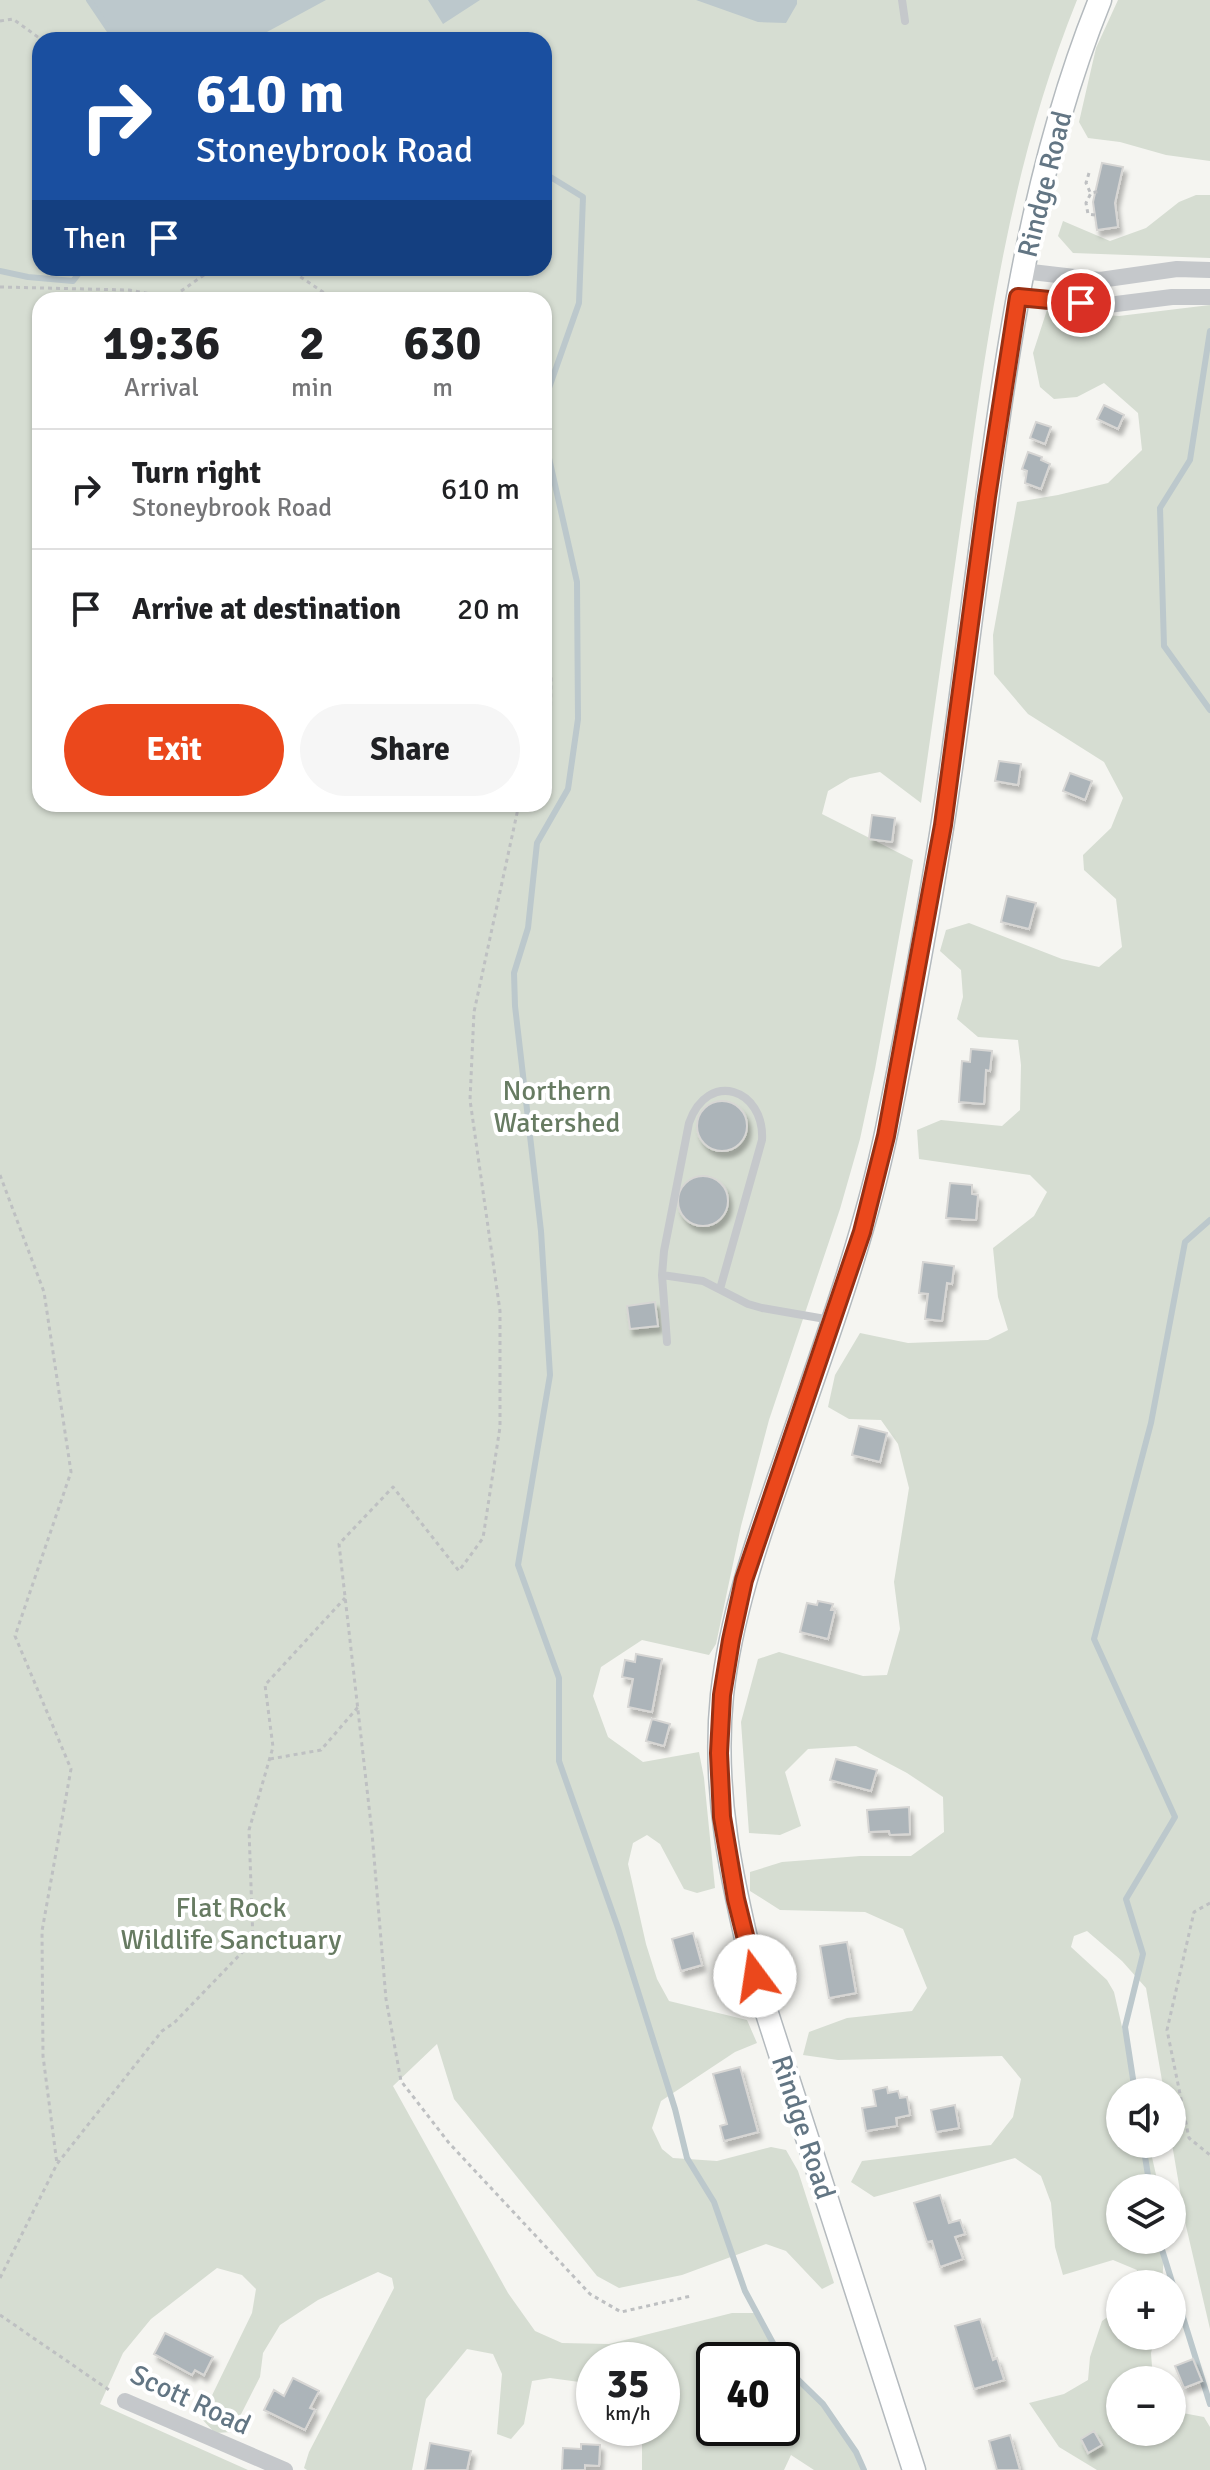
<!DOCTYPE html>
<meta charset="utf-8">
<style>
body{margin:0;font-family:Signika,sans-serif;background:#f6f6f6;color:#202124;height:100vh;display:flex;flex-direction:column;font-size:30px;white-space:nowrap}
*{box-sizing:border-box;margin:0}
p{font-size:26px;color:#757577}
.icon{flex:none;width:44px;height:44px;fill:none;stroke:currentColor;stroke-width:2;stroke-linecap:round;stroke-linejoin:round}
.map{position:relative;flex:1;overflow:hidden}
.side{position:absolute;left:32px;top:292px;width:520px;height:520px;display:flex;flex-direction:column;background:#fff;border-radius:24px;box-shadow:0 2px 6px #0004}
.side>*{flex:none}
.hud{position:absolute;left:32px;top:32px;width:520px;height:244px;border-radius:24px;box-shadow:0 2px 6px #0004;background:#1a4fa0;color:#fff;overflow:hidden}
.fabs{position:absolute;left:1106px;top:2078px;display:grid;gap:16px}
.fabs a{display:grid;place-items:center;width:80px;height:80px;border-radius:50%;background:#fff;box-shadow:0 2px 6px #0004;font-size:40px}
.speed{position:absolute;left:576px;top:2342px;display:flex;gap:16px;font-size:40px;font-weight:700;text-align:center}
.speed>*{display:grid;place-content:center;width:104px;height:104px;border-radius:50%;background:#fff;box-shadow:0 2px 6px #0004;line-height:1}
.speed small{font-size:20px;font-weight:400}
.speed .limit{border:4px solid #111;border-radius:12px;background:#fff;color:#111}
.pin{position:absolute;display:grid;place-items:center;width:68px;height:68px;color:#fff;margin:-34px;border:4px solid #fff;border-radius:50%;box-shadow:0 2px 8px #0007}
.me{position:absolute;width:88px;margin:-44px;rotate:346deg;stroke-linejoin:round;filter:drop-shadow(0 0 6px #0008)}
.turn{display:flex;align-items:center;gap:28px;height:168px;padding:0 32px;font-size:36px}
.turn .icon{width:104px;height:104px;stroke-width:2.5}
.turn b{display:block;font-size:56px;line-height:68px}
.then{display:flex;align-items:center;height:76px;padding:0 32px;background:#0003;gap:16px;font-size:30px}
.eta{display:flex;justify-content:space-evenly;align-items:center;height:136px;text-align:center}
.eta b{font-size:48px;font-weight:700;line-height:56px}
.action{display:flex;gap:16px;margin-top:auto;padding:16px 32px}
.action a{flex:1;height:92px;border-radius:48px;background:#eb481c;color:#fff;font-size:32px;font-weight:700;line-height:92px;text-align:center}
.action a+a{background:#f6f6f6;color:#202124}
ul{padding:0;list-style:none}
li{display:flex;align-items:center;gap:24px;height:120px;padding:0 32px;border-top:2px solid #e0e0e0}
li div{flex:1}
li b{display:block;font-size:30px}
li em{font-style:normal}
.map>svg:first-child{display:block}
.green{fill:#d6ddd2;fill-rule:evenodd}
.water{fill:#bcc8cc}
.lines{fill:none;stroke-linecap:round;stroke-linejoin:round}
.stream{stroke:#bcc8cc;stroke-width:6}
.building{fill:#acb4b9;stroke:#d7d6d4;stroke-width:2;filter:url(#shadow)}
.secondary-casing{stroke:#b4babe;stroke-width:25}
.path{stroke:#bec0c2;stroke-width:3;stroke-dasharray:4 4;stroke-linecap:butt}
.lane{stroke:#c5c8cb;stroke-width:8}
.street{stroke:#c5c8cb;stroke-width:16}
.secondary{stroke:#fff;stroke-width:22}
.route-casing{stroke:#992f12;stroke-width:20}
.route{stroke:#eb481c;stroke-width:14}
.labels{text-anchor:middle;stroke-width:8;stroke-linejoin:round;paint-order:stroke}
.street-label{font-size:28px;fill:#637684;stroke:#fff}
.park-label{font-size:28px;fill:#677b62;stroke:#fff}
</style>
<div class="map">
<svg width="1210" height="2470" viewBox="0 0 1210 2470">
<defs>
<filter id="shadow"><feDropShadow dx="3.5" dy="6" stdDeviation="2" flood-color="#0004"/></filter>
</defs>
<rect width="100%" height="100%" fill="#f5f5f1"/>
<path class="green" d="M0,0H1077C1015,154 992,304 969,466C953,579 937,691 921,803L880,772L850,778L828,791L822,814L913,860L875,1069L860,1139L840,1209L769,1420L741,1526L716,1644L709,1655L642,1640L601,1667L593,1696L608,1737L643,1762L699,1752L704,1778L715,1888L697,1893L684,1889L660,1844L647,1835L633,1843L628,1864L646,1944L657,1979L669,2001L747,2020L757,2043L735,2052L661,2101L652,2128L662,2149L673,2158L717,2161L771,2147L786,2150L798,2171L834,2283L822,2289L786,2251L766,2244L682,2275L619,2288L597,2276L454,2099L437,2044L393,2086L508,2293L535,2331L562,2343L609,2344L732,2313H757L787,2369L823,2404L856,2452L864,2470H814L791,2455L784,2470H642V2428H662V2360H594V2384L550,2378L532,2381L524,2424L511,2439L497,2434L502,2374L493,2354L467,2349L426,2399L412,2470H307L304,2468L309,2452L394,2288L392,2278L378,2272L318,2300L280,2325L263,2353L260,2377L232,2432L215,2433L201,2418L252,2313L256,2289L242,2275L217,2268L151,2319L123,2353L100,2404L248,2470H0ZM40,40H544V268H40ZM40,300H544V804H40ZM714,2360H782V2428H714Z
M1118,0H1210V161L1166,155L1120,142L1088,138L1079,122L1096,48Z
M1196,195H1210V258L1073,253L1058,236L1063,221L1110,241L1146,228L1179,202Z
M1210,305V2329L1186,2226L1172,2144V2092H1164L1146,1988L1122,1961L1087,1931L1074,1936L1071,1947L1107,1980L1114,1992L1137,2092H1120V2144H1149L1159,2188H1120V2240H1165L1162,2284H1134L1137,2270L1113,2260L1063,2275L1055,2247L1051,2203L1041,2176L1015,2158L874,2197L851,2182L862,2161L991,2145L1013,2117L1021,2079L1002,2056L838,2060L803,2055L809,2032L847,2018L912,2011L927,1988L903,1929L865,1912L780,1910L750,1891V1872L782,1862L860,1856H911L944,1832L943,1797L907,1773L856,1746L808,1749L785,1772L801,1826L780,1835L749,1833L741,1722L758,1659L779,1652L863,1676L887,1675L900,1629L894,1582L909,1488L898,1444L881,1420L849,1419L828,1407L835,1375L860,1333L908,1343L988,1340L1008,1330L998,1297L993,1248L1034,1216L1047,1192L1030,1175L919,1159L917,1130L941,1120L1002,1126L1020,1110L1021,1065L1018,1040L978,1037L957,1019L963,997L961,970L940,951L946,930L969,923L1062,959L1099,967L1122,947L1116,899L1084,870L1083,855L1111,828L1123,798L1104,762L1028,714L994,674L993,635L1017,502L1058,495L1108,483L1142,450L1138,413L1104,383L1077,397L1054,399L1040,387L1033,353L1047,310L1119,316Z
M1120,2308V2336H1155L1151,2353L1153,2380H1120V2432H1172V2411L1204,2417L1210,2427V2470H1097L1059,2447L1029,2403L1064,2394L1088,2380L1090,2357L1102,2321Z"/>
<path class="water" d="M89,0H326L252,40H242L237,32L228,37L229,40H116Z
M428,0H480L443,24Z
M696,0H797V4L786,23L758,22Z"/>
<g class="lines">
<path class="stream" d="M89,0L116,40
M544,173L583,197L579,303L544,402
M0,271L28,277L73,281L83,268
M1210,331L1190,460L1160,508L1164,646L1210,710
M544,436L577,582L578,719L568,789L537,843L528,928L514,973L515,1006L541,1231L550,1375L518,1565L559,1678V1761L618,1928L675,2109L687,2158L714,2202L745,2291L787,2369L823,2404L856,2452L864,2470
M1135,2092L1125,2027L1143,1954L1126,1899L1175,1817L1094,1639L1151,1423L1185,1242L1210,1220
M1143,2144L1150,2188
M1159,2240L1210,2404"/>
</g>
<path class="building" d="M1102,163L1123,167L1115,203L1118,227L1097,230L1093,202Z
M1104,405L1124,415L1118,429L1097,419Z
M1036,422L1051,427L1045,444L1030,438Z
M1028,452L1042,457L1041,460L1050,464L1041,489L1025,483L1027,471L1022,469Z
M999,761L1021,764L1018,785L995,781Z
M1070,773L1092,781L1085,800L1063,791Z
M872,815L895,818L892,842L869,839Z
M1007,896L1036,903L1029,929L1001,922Z
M971,1049L992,1051L990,1071L986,1070L984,1104L959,1102L962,1061L970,1062Z
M697 1126a25 25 0 1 1 50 0a25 25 0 1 1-50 0Z
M678 1201a25 25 0 1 1 50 0a25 25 0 1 1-50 0Z
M950,1183L972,1185V1194L978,1195L976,1220L946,1218Z
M923,1262L954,1266L952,1284L947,1283L942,1321L925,1319L928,1294L919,1293Z
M655,1302L658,1326L630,1329L627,1306Z
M859,1426L887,1433L880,1462L852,1455Z
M818,1601L833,1604L831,1610H835L828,1639L800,1632L807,1603L817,1605Z
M636,1654L662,1659L652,1712L628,1707L633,1679L622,1677L625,1660L635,1662Z
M652,1719L670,1724L664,1746L646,1741Z
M836,1759L877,1770L871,1791L830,1780Z
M909,1807L910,1834L890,1835L889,1831L869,1832L867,1810Z
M693,1933L702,1965L681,1971L672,1939Z
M847,1942L856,1993L829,1998L820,1946Z
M740,2067L758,2132L724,2141L720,2126L727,2124L713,2074Z
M887,2087L888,2093L898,2091L900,2098L907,2097L910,2115L896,2118L897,2126L866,2131L862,2108L876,2106L873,2090Z
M955,2105L959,2128L936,2132L931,2110Z
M940,2195L949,2223L960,2220L965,2234L955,2237L963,2259L940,2267L932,2241L927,2242L914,2203Z
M980,2319L993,2360L997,2358L1004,2380L974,2389L955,2326Z
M165,2333L213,2357L204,2375L195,2370L192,2375L154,2354Z
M1193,2359L1202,2381L1184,2388L1175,2366Z
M293,2378L319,2391L310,2408L315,2410L305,2430L264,2410L274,2390L284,2396Z
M1094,2431L1102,2445L1088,2453L1081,2439Z
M1010,2435L1020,2470H997L989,2441Z
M430,2443L471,2451L467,2470H425Z
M581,2444L600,2445L599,2466L585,2465V2470H562L563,2448L581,2449Z"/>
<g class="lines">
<g class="secondary-casing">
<path id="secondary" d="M914,2470L755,1976C732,1882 712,1792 722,1695C731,1616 756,1543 782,1469C820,1357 863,1245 887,1129C907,1029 926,929 942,828C956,741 966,653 978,566C1004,375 1027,180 1100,0"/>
</g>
<path class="path" d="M0,21L13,19L42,40
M1089,173L1086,183L1090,192
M1095,215L1088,214L1086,203L1091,193L1101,191
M287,268L335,300
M0,287L129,290L171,298L214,268
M544,630L551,677L550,748L544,759
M519,804L474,1012L470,1100L500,1311V1427L483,1538L459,1571L393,1487L339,1544L372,1833L386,1999L401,2081L449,2143L590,2294L621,2312L691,2296
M0,1175L44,1292L71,1472L15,1636L71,1769L42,1931L43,2056L57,2164
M270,1759L321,1750L358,1707
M1210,1903L1194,1912L1167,2030L1189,2138L1210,2155
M0,2278L57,2164L162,2031L174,2023L253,1941L249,1830L273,1747L265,1685L345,1598
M0,2315L112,2392"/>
<path class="lane" d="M902,0L905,21
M662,1275L703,1281L748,1304L762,1308L831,1320
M667,1342L662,1275L664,1251L689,1123C708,1069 765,1089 762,1140L720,1289"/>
<path class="street" d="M1023,271L1100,280L1177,269L1210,270
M1018,297L1108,305L1172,297H1210
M125,2401L285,2470"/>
<use href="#secondary" class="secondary"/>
</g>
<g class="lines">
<g class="route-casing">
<path id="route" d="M755,1976L736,1899L722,1817L719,1753L722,1695L731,1640L744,1580L862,1232L886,1136L943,825L987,497L1018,297L1081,303"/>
</g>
<use href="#route" class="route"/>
</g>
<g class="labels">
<g class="street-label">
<text transform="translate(1044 184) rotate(-76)" y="10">Rindge Road</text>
<text transform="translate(804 2127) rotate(72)" y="10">Rindge Road</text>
<text transform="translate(191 2399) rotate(25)" y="10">Scott Road</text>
</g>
<g class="park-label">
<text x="557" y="1100">Northern<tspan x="557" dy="32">Watershed</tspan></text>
<text x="231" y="1917">Flat Rock<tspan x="231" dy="32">Wildlife Sanctuary</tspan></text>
</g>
</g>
</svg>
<div class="fabs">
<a><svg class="icon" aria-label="sound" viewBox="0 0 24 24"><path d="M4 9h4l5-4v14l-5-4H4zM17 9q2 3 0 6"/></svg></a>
<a><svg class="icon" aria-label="layers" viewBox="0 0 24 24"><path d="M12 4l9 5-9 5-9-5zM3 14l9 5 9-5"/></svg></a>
<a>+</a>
<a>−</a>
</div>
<div class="speed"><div>35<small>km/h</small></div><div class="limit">40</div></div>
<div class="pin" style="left:1081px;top:303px;background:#d93025"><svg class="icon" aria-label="arrive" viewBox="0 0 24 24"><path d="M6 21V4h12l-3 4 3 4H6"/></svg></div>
<svg class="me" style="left:755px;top:1976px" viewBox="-20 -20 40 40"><circle r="19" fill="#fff"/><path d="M0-13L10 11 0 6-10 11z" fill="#eb481c"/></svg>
<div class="hud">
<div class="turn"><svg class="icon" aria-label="right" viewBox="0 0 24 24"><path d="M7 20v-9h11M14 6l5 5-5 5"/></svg><div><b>610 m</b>Stoneybrook Road</div></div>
<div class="then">Then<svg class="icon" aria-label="arrive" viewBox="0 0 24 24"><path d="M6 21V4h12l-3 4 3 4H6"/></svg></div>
</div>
<section class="side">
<div class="eta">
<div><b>19:36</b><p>Arrival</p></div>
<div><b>2</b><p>min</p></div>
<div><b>630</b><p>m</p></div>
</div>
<ul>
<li><svg class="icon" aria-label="right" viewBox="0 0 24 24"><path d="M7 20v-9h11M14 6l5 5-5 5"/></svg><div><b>Turn right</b><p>Stoneybrook Road</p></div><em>610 m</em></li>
<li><svg class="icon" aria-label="arrive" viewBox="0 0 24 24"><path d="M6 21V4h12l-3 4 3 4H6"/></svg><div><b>Arrive at destination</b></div><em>20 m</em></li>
</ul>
<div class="action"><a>Exit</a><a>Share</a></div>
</section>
</div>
